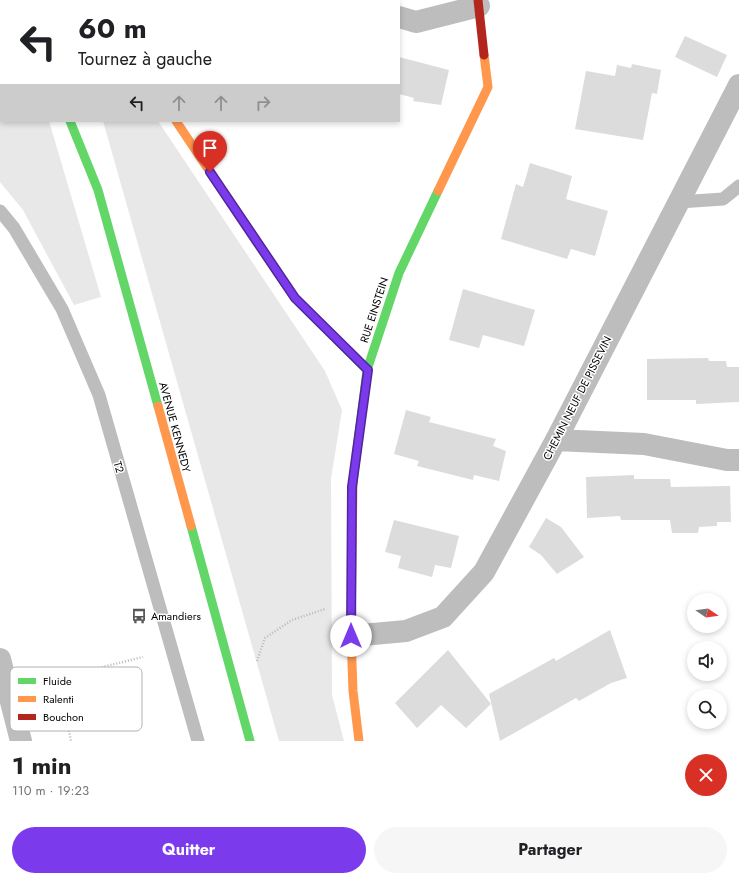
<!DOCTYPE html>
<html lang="fr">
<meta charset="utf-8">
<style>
body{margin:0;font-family:Jost,sans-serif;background:#f6f6f6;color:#202124;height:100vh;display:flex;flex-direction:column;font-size:15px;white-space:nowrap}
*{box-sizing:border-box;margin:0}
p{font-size:13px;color:#757577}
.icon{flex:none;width:22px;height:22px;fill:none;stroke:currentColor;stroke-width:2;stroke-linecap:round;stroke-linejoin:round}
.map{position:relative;height:741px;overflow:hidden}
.side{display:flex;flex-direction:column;background:#fff;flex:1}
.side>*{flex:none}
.hud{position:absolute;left:0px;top:0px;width:400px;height:122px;box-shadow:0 2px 6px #0003;background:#fff;color:#202124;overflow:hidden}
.needle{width:26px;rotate:103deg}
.buttons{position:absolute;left:687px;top:593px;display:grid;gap:8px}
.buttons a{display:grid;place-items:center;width:40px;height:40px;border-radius:50%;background:#fff;box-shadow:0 2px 6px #0003;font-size:20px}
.pin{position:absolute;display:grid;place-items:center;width:34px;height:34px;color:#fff;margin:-41px -17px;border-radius:50% 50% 50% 0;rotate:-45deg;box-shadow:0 0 4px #0007}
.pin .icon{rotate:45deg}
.me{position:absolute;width:44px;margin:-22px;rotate:0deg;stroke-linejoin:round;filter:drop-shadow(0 0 3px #0008)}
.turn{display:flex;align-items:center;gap:14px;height:84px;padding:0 12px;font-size:18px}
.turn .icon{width:52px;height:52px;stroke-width:2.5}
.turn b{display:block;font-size:28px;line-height:34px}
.lanes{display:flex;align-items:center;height:38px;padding:0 12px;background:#0003;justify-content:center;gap:20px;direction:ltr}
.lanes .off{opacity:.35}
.round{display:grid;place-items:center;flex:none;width:42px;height:42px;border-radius:21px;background:#f6f6f6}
.headline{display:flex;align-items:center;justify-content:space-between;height:68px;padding:0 12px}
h1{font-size:24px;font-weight:700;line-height:30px}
.cta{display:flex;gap:8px;margin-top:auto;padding:8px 12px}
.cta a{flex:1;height:46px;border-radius:24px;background:#7c3aed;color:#fff;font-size:16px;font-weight:700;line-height:46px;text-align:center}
.cta a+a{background:#f6f6f6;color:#202124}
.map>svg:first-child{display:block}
.green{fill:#e8e8e8}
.building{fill:#dcdcdc}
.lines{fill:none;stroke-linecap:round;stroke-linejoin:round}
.path{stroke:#b8b8b8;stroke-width:2.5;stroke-dasharray:1 2;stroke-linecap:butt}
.lane{stroke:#bdbdbd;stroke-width:13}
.street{stroke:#bdbdbd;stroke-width:22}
.fast{stroke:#63d668;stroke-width:9}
.slow{stroke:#ff974d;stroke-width:9}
.jam{stroke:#b3261e;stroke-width:9}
.route-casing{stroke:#51269a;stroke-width:10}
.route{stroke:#7c3aed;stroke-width:7}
.labels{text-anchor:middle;stroke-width:3;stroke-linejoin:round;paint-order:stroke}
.street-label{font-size:11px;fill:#000;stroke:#fff}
.poi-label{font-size:11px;fill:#000;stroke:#fff;text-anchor:start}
.key{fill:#fff;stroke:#b2b2b2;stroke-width:1}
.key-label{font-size:11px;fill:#000}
</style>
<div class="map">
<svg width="739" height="741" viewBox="0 0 739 741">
<rect width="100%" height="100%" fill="#fff"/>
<path class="green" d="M0,0L5,1H1V121H49L101,297L74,305L23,210L0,182Z
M103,121H158L325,371L342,410L331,479L332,695L344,741H279Z"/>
<path class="building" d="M685,36L727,55L717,77L675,57Z
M399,57L449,70L441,105L413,101L414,98L399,94Z
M632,64L661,70L657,94L652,93L643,140L575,129L586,71L615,76L617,65L631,68Z
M530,163L572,176L566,199L608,211L595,256L571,249L567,259L501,239L516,184L523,187Z
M463,289L535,310L524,346L483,335L479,348L449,340Z
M708,358L709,361H726L727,367H739V402L696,404V400H647V359Z
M406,410L431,417L429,422L496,439L493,446L506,451L499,481L474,475L473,480L417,466L419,461L394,454Z
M634,475V479H670L671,487L730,486L731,522H717V526L699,527L698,533H672L670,520H621L620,516L587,518L586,477Z
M546,518L561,527L584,557L557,574L541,555L529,547Z
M394,520L459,536L451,568L435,565L432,577L398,568L401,556L385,552Z
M610,630L627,678L611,683L579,701L576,698L500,741L489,694L554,658L556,661Z
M448,650L491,704L466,728L441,705L417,728L395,703Z"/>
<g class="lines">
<path class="path" d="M257,661L265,638L292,620L325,609
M56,669L71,741
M58,678L143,657"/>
<path class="lane" d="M679,202L723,199L739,186
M0,211L14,228L62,309L99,395L198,741"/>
<path class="street" d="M341,0L344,1
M399,17L416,22L479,6
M556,440L644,444L727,460H739
M351,636L406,631L443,617L484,572L556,440L739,85
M0,659L21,741"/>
<path class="fast" d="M94,0L95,1
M70,121L98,190L158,406
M277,272L295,298L367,370
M353,482L367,370L399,273L438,191
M191,526L250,741"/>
<path class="slow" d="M21,0V1
M176,121L277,272
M438,191L488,87L484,55
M158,406L191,526
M353,482L351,636L353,691L359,741"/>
<path class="jam" d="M478,0L484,55"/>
</g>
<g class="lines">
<g class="route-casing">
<path id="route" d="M210,172L295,298L368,370L352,487L351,636"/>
</g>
<use href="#route" class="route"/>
</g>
<defs>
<g id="bus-bare" transform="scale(1.2)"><path d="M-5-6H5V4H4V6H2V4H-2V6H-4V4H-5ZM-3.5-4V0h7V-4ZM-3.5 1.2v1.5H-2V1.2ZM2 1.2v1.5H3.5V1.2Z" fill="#595959" stroke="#fff" stroke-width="2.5" paint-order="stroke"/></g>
</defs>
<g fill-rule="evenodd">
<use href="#bus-bare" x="139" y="616"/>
</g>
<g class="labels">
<g class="street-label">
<text transform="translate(374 310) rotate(-72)" y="4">RUE EINSTEIN</text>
<text transform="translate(577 398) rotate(-63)" y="4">CHEMIN NEUF DE PISSEVIN</text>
<text transform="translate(175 427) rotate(75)" y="4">AVENUE KENNEDY</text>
<text transform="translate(119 467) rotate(74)" y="4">T2</text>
</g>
<g class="poi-label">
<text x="151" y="620">Amandiers</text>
</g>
</g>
<rect x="10" y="667" width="132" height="64" rx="6" class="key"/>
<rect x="18" y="678" width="18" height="6" fill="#63d668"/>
<rect x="18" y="696" width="18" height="6" fill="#ff974d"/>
<rect x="18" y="714" width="18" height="6" fill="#b3261e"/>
<g class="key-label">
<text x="43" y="685">Fluide</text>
<text x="43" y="703">Ralenti</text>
<text x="43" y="721">Bouchon</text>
</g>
</svg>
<div class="buttons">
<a><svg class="needle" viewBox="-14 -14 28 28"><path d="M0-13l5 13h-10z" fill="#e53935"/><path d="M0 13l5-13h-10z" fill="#757577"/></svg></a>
<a><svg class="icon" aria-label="sound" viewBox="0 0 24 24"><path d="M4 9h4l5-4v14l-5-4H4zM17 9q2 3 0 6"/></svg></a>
<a><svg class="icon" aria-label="search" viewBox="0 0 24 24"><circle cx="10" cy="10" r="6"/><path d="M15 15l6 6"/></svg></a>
</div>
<div class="pin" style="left:210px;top:172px;background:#d93025"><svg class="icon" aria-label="arrive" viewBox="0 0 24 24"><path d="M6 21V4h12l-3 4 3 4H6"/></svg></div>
<svg class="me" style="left:351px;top:636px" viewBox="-20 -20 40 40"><circle r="19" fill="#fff"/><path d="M0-13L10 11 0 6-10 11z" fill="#7c3aed"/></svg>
<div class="hud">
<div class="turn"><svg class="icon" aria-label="left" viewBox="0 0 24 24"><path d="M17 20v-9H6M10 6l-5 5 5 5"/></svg><div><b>60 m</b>Tournez à gauche</div></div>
<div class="lanes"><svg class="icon" aria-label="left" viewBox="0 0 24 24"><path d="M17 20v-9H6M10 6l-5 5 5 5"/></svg><svg class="icon off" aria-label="ahead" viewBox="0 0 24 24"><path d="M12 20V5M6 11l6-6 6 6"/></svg><svg class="icon off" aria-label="ahead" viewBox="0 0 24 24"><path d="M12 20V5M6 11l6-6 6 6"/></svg><svg class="icon off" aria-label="right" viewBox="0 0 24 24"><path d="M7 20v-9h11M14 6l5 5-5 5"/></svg></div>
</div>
</div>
<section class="side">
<div class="headline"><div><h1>1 min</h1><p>110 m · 19:23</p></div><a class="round" style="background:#d93025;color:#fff"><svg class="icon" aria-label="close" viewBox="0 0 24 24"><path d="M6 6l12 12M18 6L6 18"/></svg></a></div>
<div class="cta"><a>Quitter</a><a>Partager</a></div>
</section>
